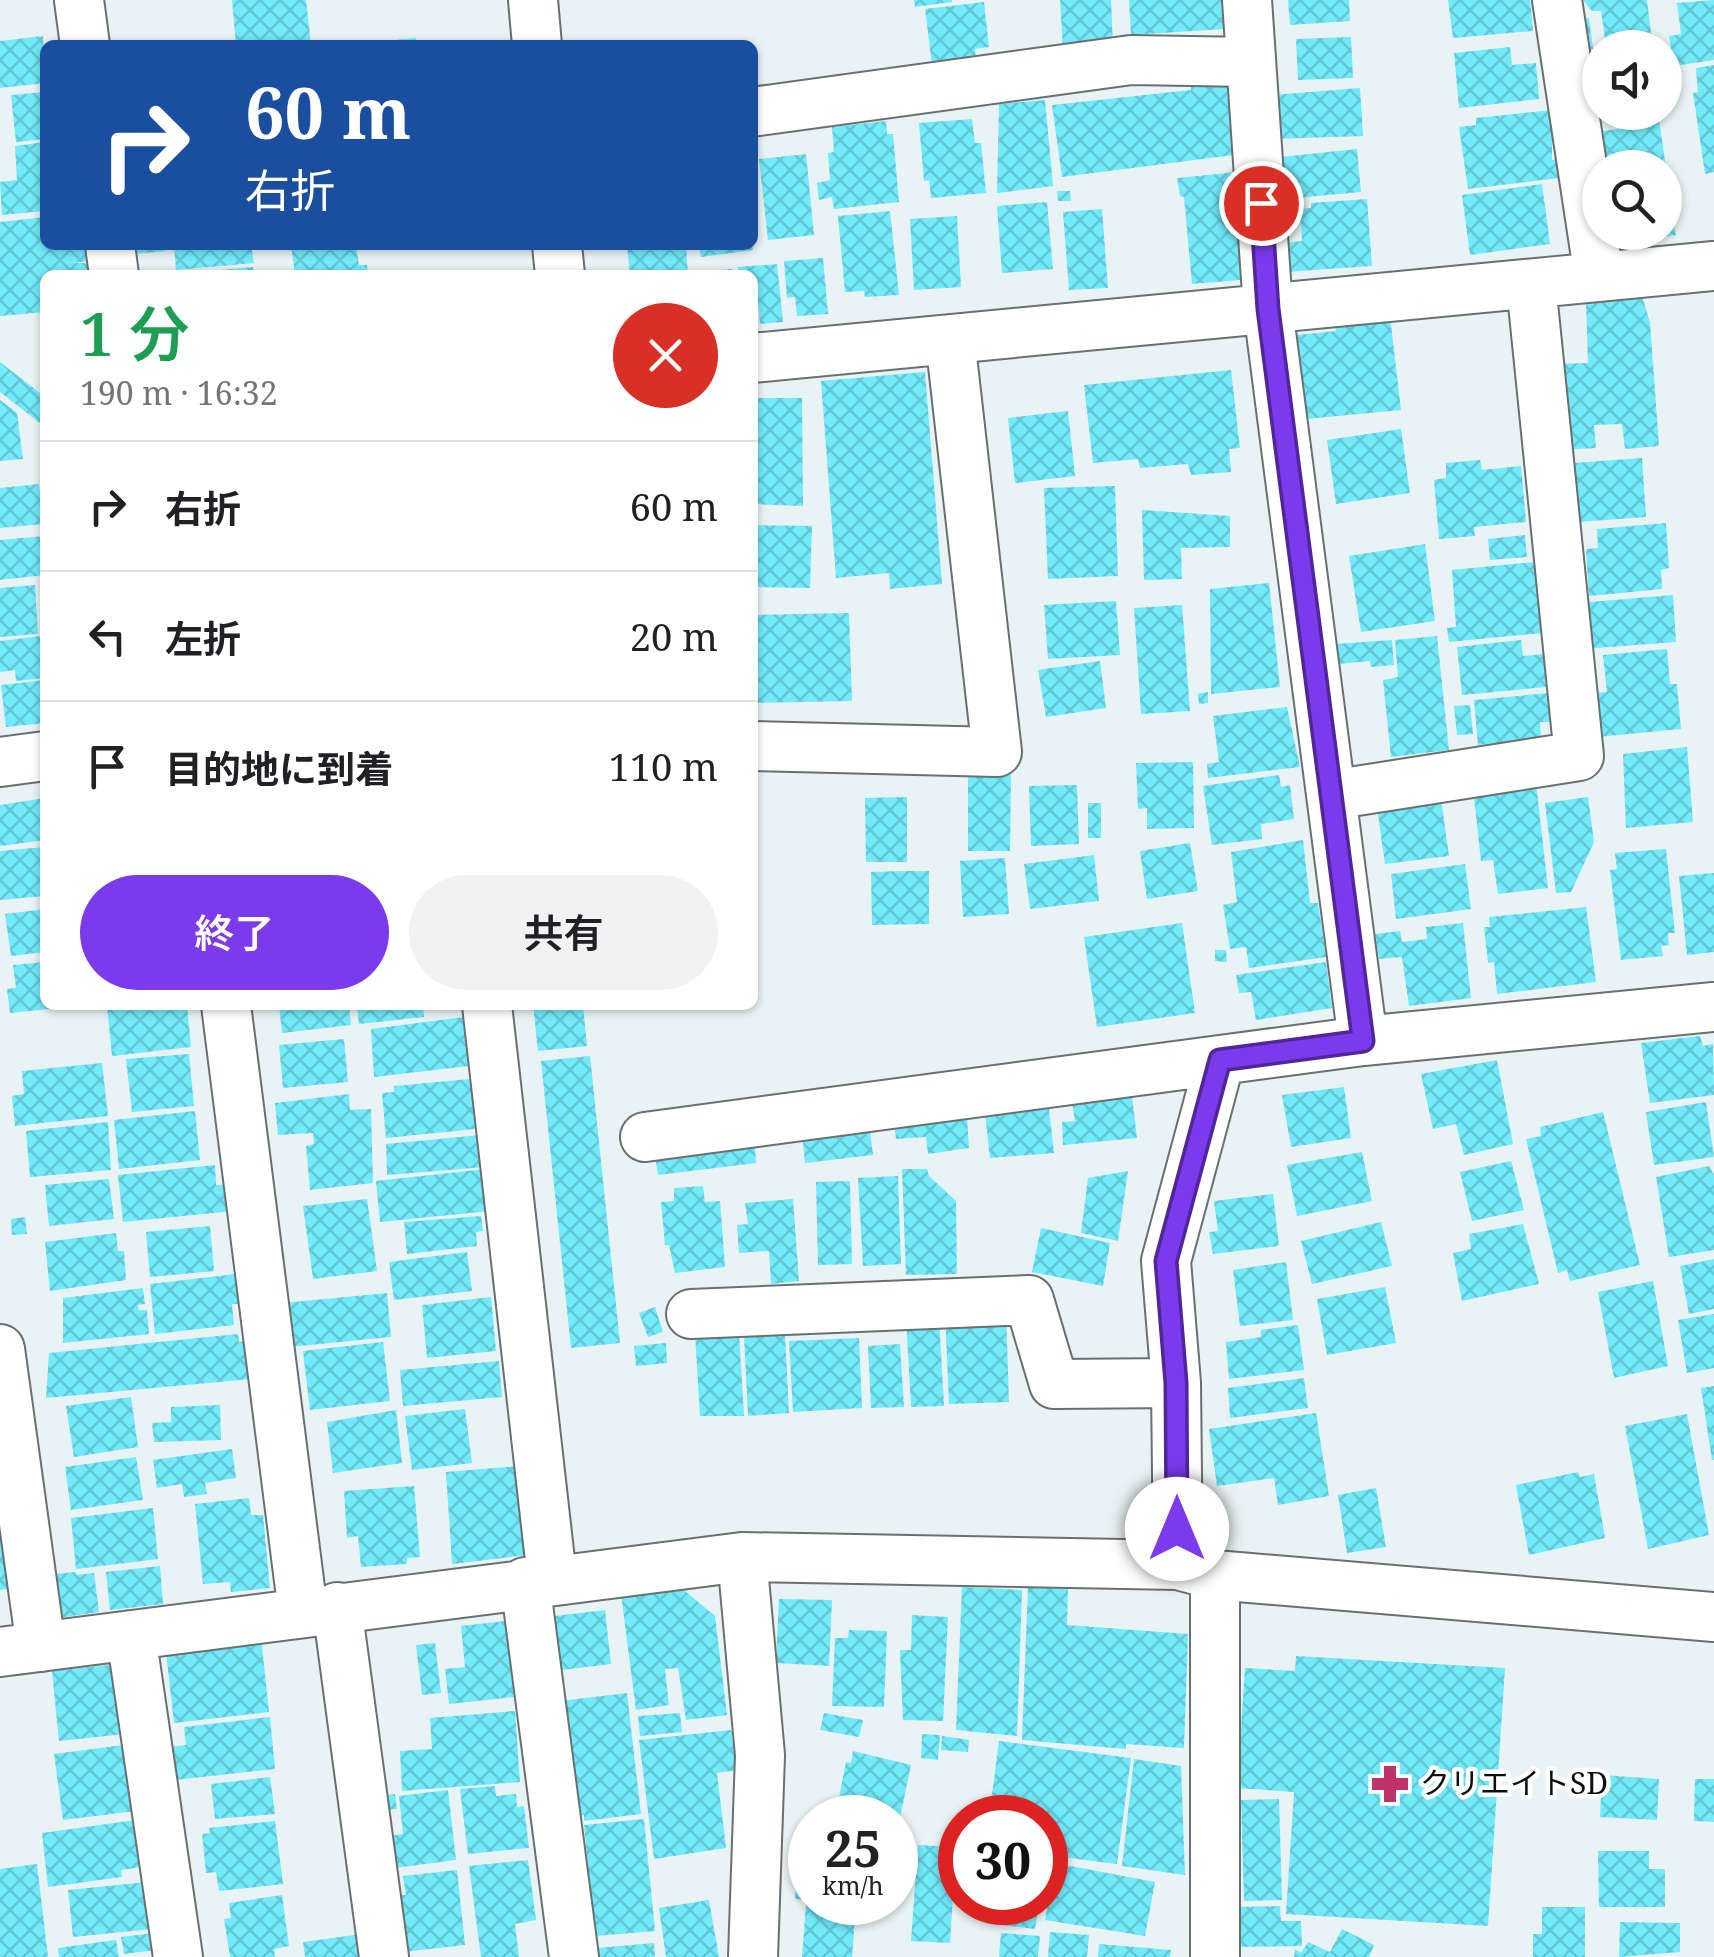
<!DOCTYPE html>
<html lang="ja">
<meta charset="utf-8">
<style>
body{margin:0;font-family:"Noto Serif","Noto Sans JP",serif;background:#f2f2f2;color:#202124;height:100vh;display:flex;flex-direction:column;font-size:38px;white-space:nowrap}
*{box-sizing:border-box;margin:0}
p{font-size:32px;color:#757577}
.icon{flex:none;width:55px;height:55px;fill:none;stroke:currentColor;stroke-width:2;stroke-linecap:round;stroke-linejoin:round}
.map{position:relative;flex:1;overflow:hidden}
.side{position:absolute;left:40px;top:270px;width:718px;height:740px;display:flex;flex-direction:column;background:#fff;border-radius:15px;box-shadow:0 2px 8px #0004}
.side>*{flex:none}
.hud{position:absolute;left:40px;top:40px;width:718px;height:210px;border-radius:15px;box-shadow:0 2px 8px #0004;background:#1a4fa0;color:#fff;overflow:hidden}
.tools{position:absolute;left:1582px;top:30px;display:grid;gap:20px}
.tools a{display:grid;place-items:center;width:100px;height:100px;border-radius:50%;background:#fff;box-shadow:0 2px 8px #0004;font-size:50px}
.speed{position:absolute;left:788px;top:1795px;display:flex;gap:20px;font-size:50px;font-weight:700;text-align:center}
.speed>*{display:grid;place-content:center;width:130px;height:130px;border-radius:50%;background:#fff;box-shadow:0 2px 8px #0004;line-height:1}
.speed small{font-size:25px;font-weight:400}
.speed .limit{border:15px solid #d22;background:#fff;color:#111}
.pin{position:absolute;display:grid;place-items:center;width:85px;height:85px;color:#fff;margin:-42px;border:5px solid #fff;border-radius:50%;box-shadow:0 2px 10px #0007}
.me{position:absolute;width:110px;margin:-55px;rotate:0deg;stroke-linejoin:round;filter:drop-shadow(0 0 8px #0008)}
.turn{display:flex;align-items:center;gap:35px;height:210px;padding:0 40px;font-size:45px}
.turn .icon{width:130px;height:130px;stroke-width:2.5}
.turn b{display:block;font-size:70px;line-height:85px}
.round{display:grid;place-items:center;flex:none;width:105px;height:105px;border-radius:52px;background:#f2f2f2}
.head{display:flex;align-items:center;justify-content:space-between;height:170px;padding:0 40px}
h1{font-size:60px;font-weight:600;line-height:75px;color:#1e9e55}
.action{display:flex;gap:20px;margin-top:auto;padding:20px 40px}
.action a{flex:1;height:115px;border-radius:60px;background:#7c3aed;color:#fff;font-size:40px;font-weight:600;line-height:115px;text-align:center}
.action a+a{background:#f2f2f2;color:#202124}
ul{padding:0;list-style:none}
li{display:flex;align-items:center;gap:30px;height:130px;padding:0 40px;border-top:2px solid #e0e0e0}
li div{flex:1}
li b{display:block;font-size:38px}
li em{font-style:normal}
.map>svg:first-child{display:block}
.building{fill:url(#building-cross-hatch)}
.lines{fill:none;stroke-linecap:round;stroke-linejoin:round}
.minor-casing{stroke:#687071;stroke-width:52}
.minor{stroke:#fff;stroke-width:48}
.route-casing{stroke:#51269a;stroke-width:25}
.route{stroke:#7c3aed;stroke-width:18}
.labels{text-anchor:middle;stroke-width:9;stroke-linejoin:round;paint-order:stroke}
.poi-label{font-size:30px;fill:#0d1010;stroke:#fff;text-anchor:start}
</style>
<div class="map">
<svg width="1714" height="1957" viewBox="0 0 1714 1957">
<defs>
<pattern id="building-cross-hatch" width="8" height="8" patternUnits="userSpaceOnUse" patternTransform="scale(2.5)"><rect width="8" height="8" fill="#72eafa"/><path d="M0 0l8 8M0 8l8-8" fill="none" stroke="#62c8d5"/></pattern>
</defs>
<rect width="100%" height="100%" fill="#e9f2f4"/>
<path class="building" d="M232,0H306L311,45H236Z
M914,0H952V2L915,7Z
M1060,0H1111L1113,46L1063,49Z
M1129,0H1222L1224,29L1131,35Z
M1288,0H1349L1350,21L1290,25Z
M1448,0H1530L1533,31L1453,38Z
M1583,0H1647L1652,40L1606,46L1601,11H1592Z
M1714,0V60L1674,66L1669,36L1681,34L1677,3Z
M984,2L989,47L975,49L977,68L933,73L925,9Z
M1589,18L1593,49L1580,50L1576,20Z
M43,36L45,83L0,88V41Z
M1351,37L1353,78L1298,80L1296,39Z
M416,38L417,45H376V42Z
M1510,47L1512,65L1536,63L1539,99L1459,108L1454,53Z
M1600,59V78L1594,79L1591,60Z
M1714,65V172L1705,174L1693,93L1698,92L1696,68Z
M1225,69L1234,155L1062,177L1052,105L1191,90L1190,72Z
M1360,88L1363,136L1274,139L1272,95Z
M45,92V139L16,142L11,95Z
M1045,100L1053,186L997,193L999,104Z
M1552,110V160L1557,159L1560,178L1468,189L1459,127L1476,125V118Z
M1638,112H1658L1666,168H1608L1603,131L1639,126Z
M972,119L975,143H981L986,193L931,198L929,180L924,181L919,123Z
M886,121L887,134H893L899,202L834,209L832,197L819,200L817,183L830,180L828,153L834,152L832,127Z
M45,142V211L2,215L0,182L17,180L15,146Z
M1357,149L1361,192L1284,199L1280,157Z
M806,154L814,235L768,240L759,159Z
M1237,172L1245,263L1239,264L1240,280L1192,284L1184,197L1180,196L1177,178Z
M1665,173L1676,235L1641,241L1640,232H1665Z
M1542,184L1550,244L1470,255L1462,195Z
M1057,191H1070L1071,201H1058Z
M1367,199L1372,266L1286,272L1284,243L1302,241L1300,209L1311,208V203Z
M1047,202L1053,269L1002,273L997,206Z
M1102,209L1108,288L1069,290L1063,212Z
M890,211L899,295L865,297L864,291L845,292L838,216Z
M957,216L961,287L914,290L910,219Z
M45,217V245H97L98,260L72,263H95L96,275H45V312L0,316V222Z
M131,245H165V251L132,254Z
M174,245H251L254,263L176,270Z
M291,245H356L359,265H367L368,275H295Z
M627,245H686L688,275H630Z
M699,245H752L753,250L701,257Z
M823,258L828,314L797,316L795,297L787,298L784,261Z
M777,264L783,322L760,324L758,303H752V275H739L738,267Z
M253,267L254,275H201V272Z
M732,269V275H697V272Z
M1642,296L1650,322L1659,446L1625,449L1622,424L1594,425L1596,448L1560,450L1552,364L1588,363L1586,302Z
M1390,316L1401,410L1306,419L1297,335L1336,331L1335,322Z
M0,362L45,397L41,424L0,392Z
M1231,370L1240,448L1229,449L1231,472L1191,475L1188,464L1140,468L1138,459L1093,463L1084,385Z
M925,372L942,584L890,589L889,573L836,578L821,381Z
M752,398H802L803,506L752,504Z
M0,400L17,413L23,459L0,461Z
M1068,411L1075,476L1015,483L1008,418Z
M1401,429L1410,493L1336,504L1327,440Z
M1642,458L1646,517L1578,522L1574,463Z
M1480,460L1482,470L1521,466L1526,522L1474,527L1475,536L1439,539L1434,480L1446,478V463Z
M39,484L43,524L0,528V488Z
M1115,486L1118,576L1048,579L1044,488Z
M1142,510L1230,516V547L1181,548L1182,579L1144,580Z
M1666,523L1669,568L1661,570L1662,589L1589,596L1586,549L1598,548L1597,529Z
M752,525L812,526L810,588L752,587Z
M1525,535L1527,557L1490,560L1488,539Z
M45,536V575L0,580V540Z
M1425,544L1435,621L1361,632L1349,556Z
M1535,562L1542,633L1449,642L1447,628L1456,627L1452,570Z
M1269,583L1280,687L1211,694L1210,589Z
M35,585L38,634L0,637V588Z
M1673,595L1676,642L1583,649L1579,603Z
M1116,601L1120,655L1048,659L1044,605Z
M1182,605L1190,711L1141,714L1134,608Z
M849,613L852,701L752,703V615Z
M41,636L45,678L16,681L15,670L0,672V641Z
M1437,636L1449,750L1391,757L1383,680L1398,677L1395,640Z
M1392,640L1394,665L1371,667L1370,661L1338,664L1336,644Z
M1521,640L1523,656L1543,654L1546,687L1462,695L1457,647Z
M1667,649L1670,684H1677L1681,729L1597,737L1594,693L1607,692L1603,655Z
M1100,661L1106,708L1046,717L1038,670Z
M45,680V723L6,727L1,685Z
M1208,692V703L1199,704L1198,694Z
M1549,693L1552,722H1540L1541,740L1478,745L1474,700Z
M1470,705L1473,734L1457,735L1454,706Z
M1287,707L1300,767L1208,778L1207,764L1219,762L1213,716Z
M1687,747L1693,822L1626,828L1623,754Z
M1193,762L1194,828L1147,829V808L1138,809L1136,763Z
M968,775H1011L1010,851H968Z
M1279,775L1281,787L1290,785L1294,819L1261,824L1262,839L1212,845L1203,786Z
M1536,783L1548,888L1498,894L1493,860L1481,861L1473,789Z
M1077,785L1079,844L1031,846L1029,786Z
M907,797V862H866L865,798Z
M1588,797L1594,842L1571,892L1556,893L1545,803Z
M45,798V840L0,846V805Z
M1441,798L1449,856L1385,864L1377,807Z
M1088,803H1101V838H1088Z
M1303,840L1310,903H1318L1326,957L1249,968L1246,947L1230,949L1223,905L1237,902L1231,852Z
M1190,843L1198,891L1147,899L1140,851Z
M45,847V896L0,900V851Z
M1666,849L1675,933H1668L1669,945L1661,946L1663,956L1621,960L1610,870L1617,869L1615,853Z
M1094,855L1099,901L1030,909L1024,864Z
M1005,858L1009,914L963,917L960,861Z
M1465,864L1471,909L1396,919L1391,874Z
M900,871H929V924L872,925L871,872Z
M1714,873V952L1687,955L1679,876Z
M1586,907L1596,982L1497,994L1494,962L1488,963L1484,927H1490L1489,917Z
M45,909V952L11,956L5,914Z
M1182,923L1195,1013L1097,1027L1084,937Z
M1463,923L1471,998L1409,1006L1402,957L1379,959L1375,934L1400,931L1402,942L1427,939L1426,927Z
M1215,950H1226L1227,962L1215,961Z
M45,962V1005L58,1008L10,1013L7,989L16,988L13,965Z
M1326,962L1332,1008L1256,1020L1251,992L1239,993L1236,975Z
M187,1005L191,1047L112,1056L107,1006Z
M279,1005H349L351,1025L282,1033Z
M357,1005H423L424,1017L359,1024Z
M533,1005H583L587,1046L538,1051Z
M464,1017L469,1066L374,1077L371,1029Z
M1700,1036L1703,1046L1713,1044L1714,1095L1650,1103L1641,1043Z
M344,1039L348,1082L283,1088L279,1045Z
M189,1054L194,1106L132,1112L126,1059Z
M590,1056L620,1343L571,1348L541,1061Z
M1497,1060L1513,1144L1464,1155L1456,1124L1433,1129L1421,1074Z
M102,1063L108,1116L15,1126L12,1096L24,1094L22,1071Z
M470,1079L475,1129L386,1138L382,1093L394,1092V1086Z
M1344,1087L1351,1138L1291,1147L1282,1095Z
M1131,1088L1137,1138L1063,1145L1062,1122L1075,1121L1071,1095Z
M349,1094L350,1110L371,1109L373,1183L310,1190L306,1146L314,1144L313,1133L278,1135L275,1103Z
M1048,1100L1054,1153L990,1158L984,1105Z
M966,1102L969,1148L928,1154L926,1137L896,1139L893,1113Z
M1706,1102L1714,1157L1654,1165L1646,1112Z
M195,1111L200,1160L119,1169L114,1120Z
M1603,1112L1640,1265L1570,1281L1567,1270L1558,1273L1526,1139L1541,1136L1540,1127Z
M868,1116L873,1155L805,1163L801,1124Z
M108,1122L111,1170L30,1177L26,1131Z
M754,1132L756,1163L658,1175L655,1155Z
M481,1135L485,1167L387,1175L386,1144Z
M1362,1152L1372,1201L1297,1216L1287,1165Z
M1511,1161L1524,1210L1472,1221L1460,1172Z
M215,1165L216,1185L231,1184L234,1211L123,1222L118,1175Z
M1709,1166L1714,1175V1250L1669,1257L1656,1177Z
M486,1169L490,1211L380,1222L376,1181Z
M902,1169H927L929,1176L956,1201L957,1274L906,1275Z
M1128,1171L1118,1241L1081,1233L1088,1178Z
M898,1176L901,1264L863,1266L858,1178Z
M109,1179L114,1219L49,1226L45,1185Z
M850,1181L852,1264L818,1265L816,1182Z
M703,1186L705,1202L720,1201L725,1267L675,1273L669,1245H665L661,1202L674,1201V1188Z
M1273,1194L1279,1246L1213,1254L1209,1232L1218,1231L1214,1201Z
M367,1199L377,1271L313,1279L303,1206Z
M793,1199L799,1281L771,1284L769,1251L739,1253L737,1225L748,1224L745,1203Z
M481,1216L483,1231L476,1232L477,1246L407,1254L404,1222Z
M25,1217L27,1234L12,1235L11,1219Z
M1381,1222L1392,1266L1312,1284L1301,1241Z
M1523,1224L1539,1284L1462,1301L1453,1253L1471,1249L1469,1234Z
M210,1226L214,1271L150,1277L146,1232Z
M1041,1228L1110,1243L1103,1286L1032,1272Z
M116,1233L118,1251H124L126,1280L50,1291L45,1242Z
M467,1252L472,1291L394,1300L389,1262Z
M1714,1259V1309L1689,1314L1680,1266Z
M1286,1262L1293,1320L1240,1326L1233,1270Z
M236,1274L239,1304H232L234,1325L155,1334L150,1284Z
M1653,1281L1668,1366L1614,1378L1598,1292Z
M1385,1287L1396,1343L1327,1355L1317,1299Z
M143,1288L145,1304L138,1305L139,1310H147L149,1334L63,1343V1298Z
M387,1293L391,1337L289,1347L283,1303Z
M491,1297L496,1351L427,1358L422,1305Z
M655,1307L663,1332L648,1337L639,1313Z
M1006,1312L1009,1402L949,1404L945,1313Z
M1714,1314V1368L1687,1373L1678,1320Z
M939,1316L944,1406L911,1407L906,1317Z
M1298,1325L1304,1370L1229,1379L1226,1342L1261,1337V1330Z
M739,1333L744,1416H700L695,1334Z
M238,1334L239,1342L247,1341L251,1379L46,1398L49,1353Z
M785,1334L789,1413L748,1416L744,1335Z
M859,1338L862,1408L793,1412L789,1341Z
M383,1342L390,1401L310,1410L303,1351Z
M666,1343L667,1363L636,1366L634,1346Z
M900,1344L904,1407L871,1408L868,1346Z
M499,1361L502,1397L403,1406L400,1370Z
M1304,1378L1308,1408L1230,1418L1228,1388Z
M1714,1386V1460H1712L1701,1388Z
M131,1397L138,1447L74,1457L66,1406Z
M220,1405L221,1440L154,1442L152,1423L171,1422V1407Z
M465,1409L472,1463L412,1470L405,1416Z
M396,1410L402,1463L333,1473L327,1422Z
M1316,1413L1329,1496L1278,1505L1274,1478L1217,1486L1209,1429Z
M1687,1414L1709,1535L1648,1549L1625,1426Z
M232,1449L236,1478L205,1483L207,1494L184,1497L182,1484L157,1488L153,1460Z
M136,1457L143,1500L71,1510L65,1467Z
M520,1466L528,1555L452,1564L446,1472Z
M1578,1472L1580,1477L1594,1474L1605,1538L1529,1555L1516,1485Z
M414,1486L420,1557L407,1558V1564L361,1567L358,1536L347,1538L344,1491Z
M1376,1488L1386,1547L1347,1553L1338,1495Z
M249,1498L251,1515H263L270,1588L231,1592L230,1582L203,1584L195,1504Z
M153,1508L158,1559L76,1569L71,1518Z
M9,1532L14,1588L0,1590V1533Z
M160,1566L163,1604L110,1610L106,1572Z
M76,1572V1575L94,1573L99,1612L58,1618L53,1574Z
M679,1586L715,1616L727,1715L686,1720L678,1668L665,1669L669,1705L636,1710L621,1594Z
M962,1587L1022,1590L1017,1736L956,1730Z
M1028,1587L1068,1589L1067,1625L1188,1634L1184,1748L1126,1744V1749L1022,1740Z
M779,1599L832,1600L829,1666L776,1663Z
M605,1610L611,1664L554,1671L547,1617Z
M912,1615L948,1617L943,1721L903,1720L900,1650H911Z
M505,1621L514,1697L449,1704L445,1669L465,1667L461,1626Z
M849,1630L887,1631L884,1707L832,1706L835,1638H848Z
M261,1637L269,1712L174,1723L166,1652Z
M435,1643L441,1693L422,1695L416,1645Z
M1296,1656L1505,1668L1488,1926L1286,1914L1294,1792L1237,1788L1245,1668L1295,1671Z
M118,1664L125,1734L59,1741L52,1671Z
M627,1693L641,1814L584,1821V1815L572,1816L560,1701Z
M515,1711L520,1782L402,1791L400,1751L432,1749L430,1718Z
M680,1713L682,1732L640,1736L638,1716Z
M824,1713L863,1720L859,1737L820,1730Z
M270,1717L275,1769L175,1780L171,1747L186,1745L184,1727Z
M731,1730L737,1770L717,1773L726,1848L654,1859L639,1740Z
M922,1734L940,1735L938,1760L921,1758Z
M942,1736L969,1740L968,1752L941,1750Z
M999,1741L1131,1758L1117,1864L1045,1855V1818H989Z
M131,1744L136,1811L63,1820L54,1754Z
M853,1751L911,1765L897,1832L895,1818H835L846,1762L851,1763Z
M1134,1759L1181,1766L1185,1875L1122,1866Z
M1602,1775L1659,1779L1657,1820L1600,1817Z
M270,1777L275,1814L215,1819L211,1784Z
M1695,1779H1714V1822L1694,1821Z
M495,1786L496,1796L516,1794L517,1807L524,1806L529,1848L468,1854L460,1789Z
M448,1790L456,1860L395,1868L391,1836L403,1834L399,1796Z
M395,1794L397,1809L387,1810L385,1795Z
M1279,1799L1282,1900L1244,1901L1241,1800Z
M644,1819L655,1931L595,1936L584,1825Z
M136,1820L142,1867L121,1870L122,1877L48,1887L42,1833Z
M275,1821L283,1884L219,1891L216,1872L206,1873L202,1834L210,1833L209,1828Z
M918,1845L956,1847L950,1943L911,1941Z
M895,1846L914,1847L912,1879L895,1878Z
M1598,1851H1649V1869H1665V1907H1599Z
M797,1855H810V1900L795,1899Z
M528,1860L536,1920L515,1924L519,1957H481L469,1866Z
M1055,1863L1155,1882L1145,1936L1045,1920Z
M37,1864L48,1957H0V1869Z
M457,1870L465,1945L403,1952L398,1895H406L403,1876Z
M147,1882L152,1929L73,1937L68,1890Z
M282,1895L289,1946L274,1949L275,1957H230L224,1919L231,1918L229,1903Z
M709,1900L719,1957H666L659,1908Z
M987,1902H1039L1035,1929L985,1923Z
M806,1904L856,1907L852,1957H802Z
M1280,1906L1281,1921H1301L1302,1946L1238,1947L1237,1907Z
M1542,1907H1585V1957H1533V1934H1542Z
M1620,1922L1680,1923V1952L1619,1957Z
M1342,1929L1374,1945L1369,1957H1294L1295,1949L1301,1953L1308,1942L1330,1952Z
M1050,1932L1089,1935L1087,1957H1048Z
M154,1933L156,1950L124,1954L121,1937Z
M1001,1933L1040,1936L1038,1957H999Z
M362,1934L365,1957H305L303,1942Z
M116,1940L119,1957H59L58,1948Z
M654,1943L655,1957H599L598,1948Z
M1099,1944L1171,1950L1170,1957H1098Z"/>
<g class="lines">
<g class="minor-casing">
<path id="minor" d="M79,0L85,45
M533,0L537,45
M1247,0L1268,309L1363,1041
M1557,0L1599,277
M752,112L1131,60L1251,62
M110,245L114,275
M557,245L560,275
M752,358L1714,266
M752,746L997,752L950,339
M0,762L45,756
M1331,795L1579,756L1531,284
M226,1005L303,1612
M487,1005L552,1578
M645,1137L1220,1060
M691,1314L1029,1300L1054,1384L1176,1383
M0,1349L41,1647
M742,1557L760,1755L753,1957
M1178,1565L1176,1383L1166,1261L1220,1060L1363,1041L1714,1007
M525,1582L574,1957
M337,1607L384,1957
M131,1635L178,1957
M0,1652L742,1557L1178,1565L1215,1575L1714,1617
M1215,1957V1575"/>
</g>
<use href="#minor" class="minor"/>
</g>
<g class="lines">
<g class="route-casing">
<path id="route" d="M1177,1529L1176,1383L1166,1261L1220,1060L1363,1041L1268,309L1261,203"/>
</g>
<use href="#route" class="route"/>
</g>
<defs>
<g id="pharmacy-bare" transform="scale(3)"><path d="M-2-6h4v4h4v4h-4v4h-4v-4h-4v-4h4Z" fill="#be3369" stroke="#fff" stroke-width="2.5" paint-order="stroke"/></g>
</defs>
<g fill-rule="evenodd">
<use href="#pharmacy-bare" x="1390" y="1784"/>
</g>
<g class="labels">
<g class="poi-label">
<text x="1420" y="1794">クリエイトSD</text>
</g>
</g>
</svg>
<div class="tools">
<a><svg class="icon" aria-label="sound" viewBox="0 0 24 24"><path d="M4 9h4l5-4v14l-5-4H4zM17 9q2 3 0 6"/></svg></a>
<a><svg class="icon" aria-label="search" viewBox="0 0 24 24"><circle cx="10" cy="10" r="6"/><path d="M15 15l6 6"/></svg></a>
</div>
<div class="speed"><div>25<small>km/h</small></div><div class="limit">30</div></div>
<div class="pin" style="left:1261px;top:203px;background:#d93025"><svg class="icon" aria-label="arrive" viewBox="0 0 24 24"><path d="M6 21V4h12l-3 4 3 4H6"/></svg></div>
<svg class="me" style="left:1177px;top:1529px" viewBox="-20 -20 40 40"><circle r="19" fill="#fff"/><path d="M0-13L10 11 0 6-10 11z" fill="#7c3aed"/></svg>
<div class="hud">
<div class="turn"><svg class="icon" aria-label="right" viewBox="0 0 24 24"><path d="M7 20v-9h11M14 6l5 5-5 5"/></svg><div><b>60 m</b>右折</div></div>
</div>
<section class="side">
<div class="head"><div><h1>1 分</h1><p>190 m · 16:32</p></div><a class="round" style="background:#d93025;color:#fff"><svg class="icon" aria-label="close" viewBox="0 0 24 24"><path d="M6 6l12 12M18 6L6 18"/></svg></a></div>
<ul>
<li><svg class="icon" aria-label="right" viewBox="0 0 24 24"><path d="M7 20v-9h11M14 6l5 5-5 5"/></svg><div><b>右折</b></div><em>60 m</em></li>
<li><svg class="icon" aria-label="left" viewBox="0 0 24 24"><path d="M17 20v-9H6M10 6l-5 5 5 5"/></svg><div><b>左折</b></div><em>20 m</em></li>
<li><svg class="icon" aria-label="arrive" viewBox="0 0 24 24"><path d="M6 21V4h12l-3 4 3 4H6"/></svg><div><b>目的地に到着</b></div><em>110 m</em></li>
</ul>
<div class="action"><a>終了</a><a>共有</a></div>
</section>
</div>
